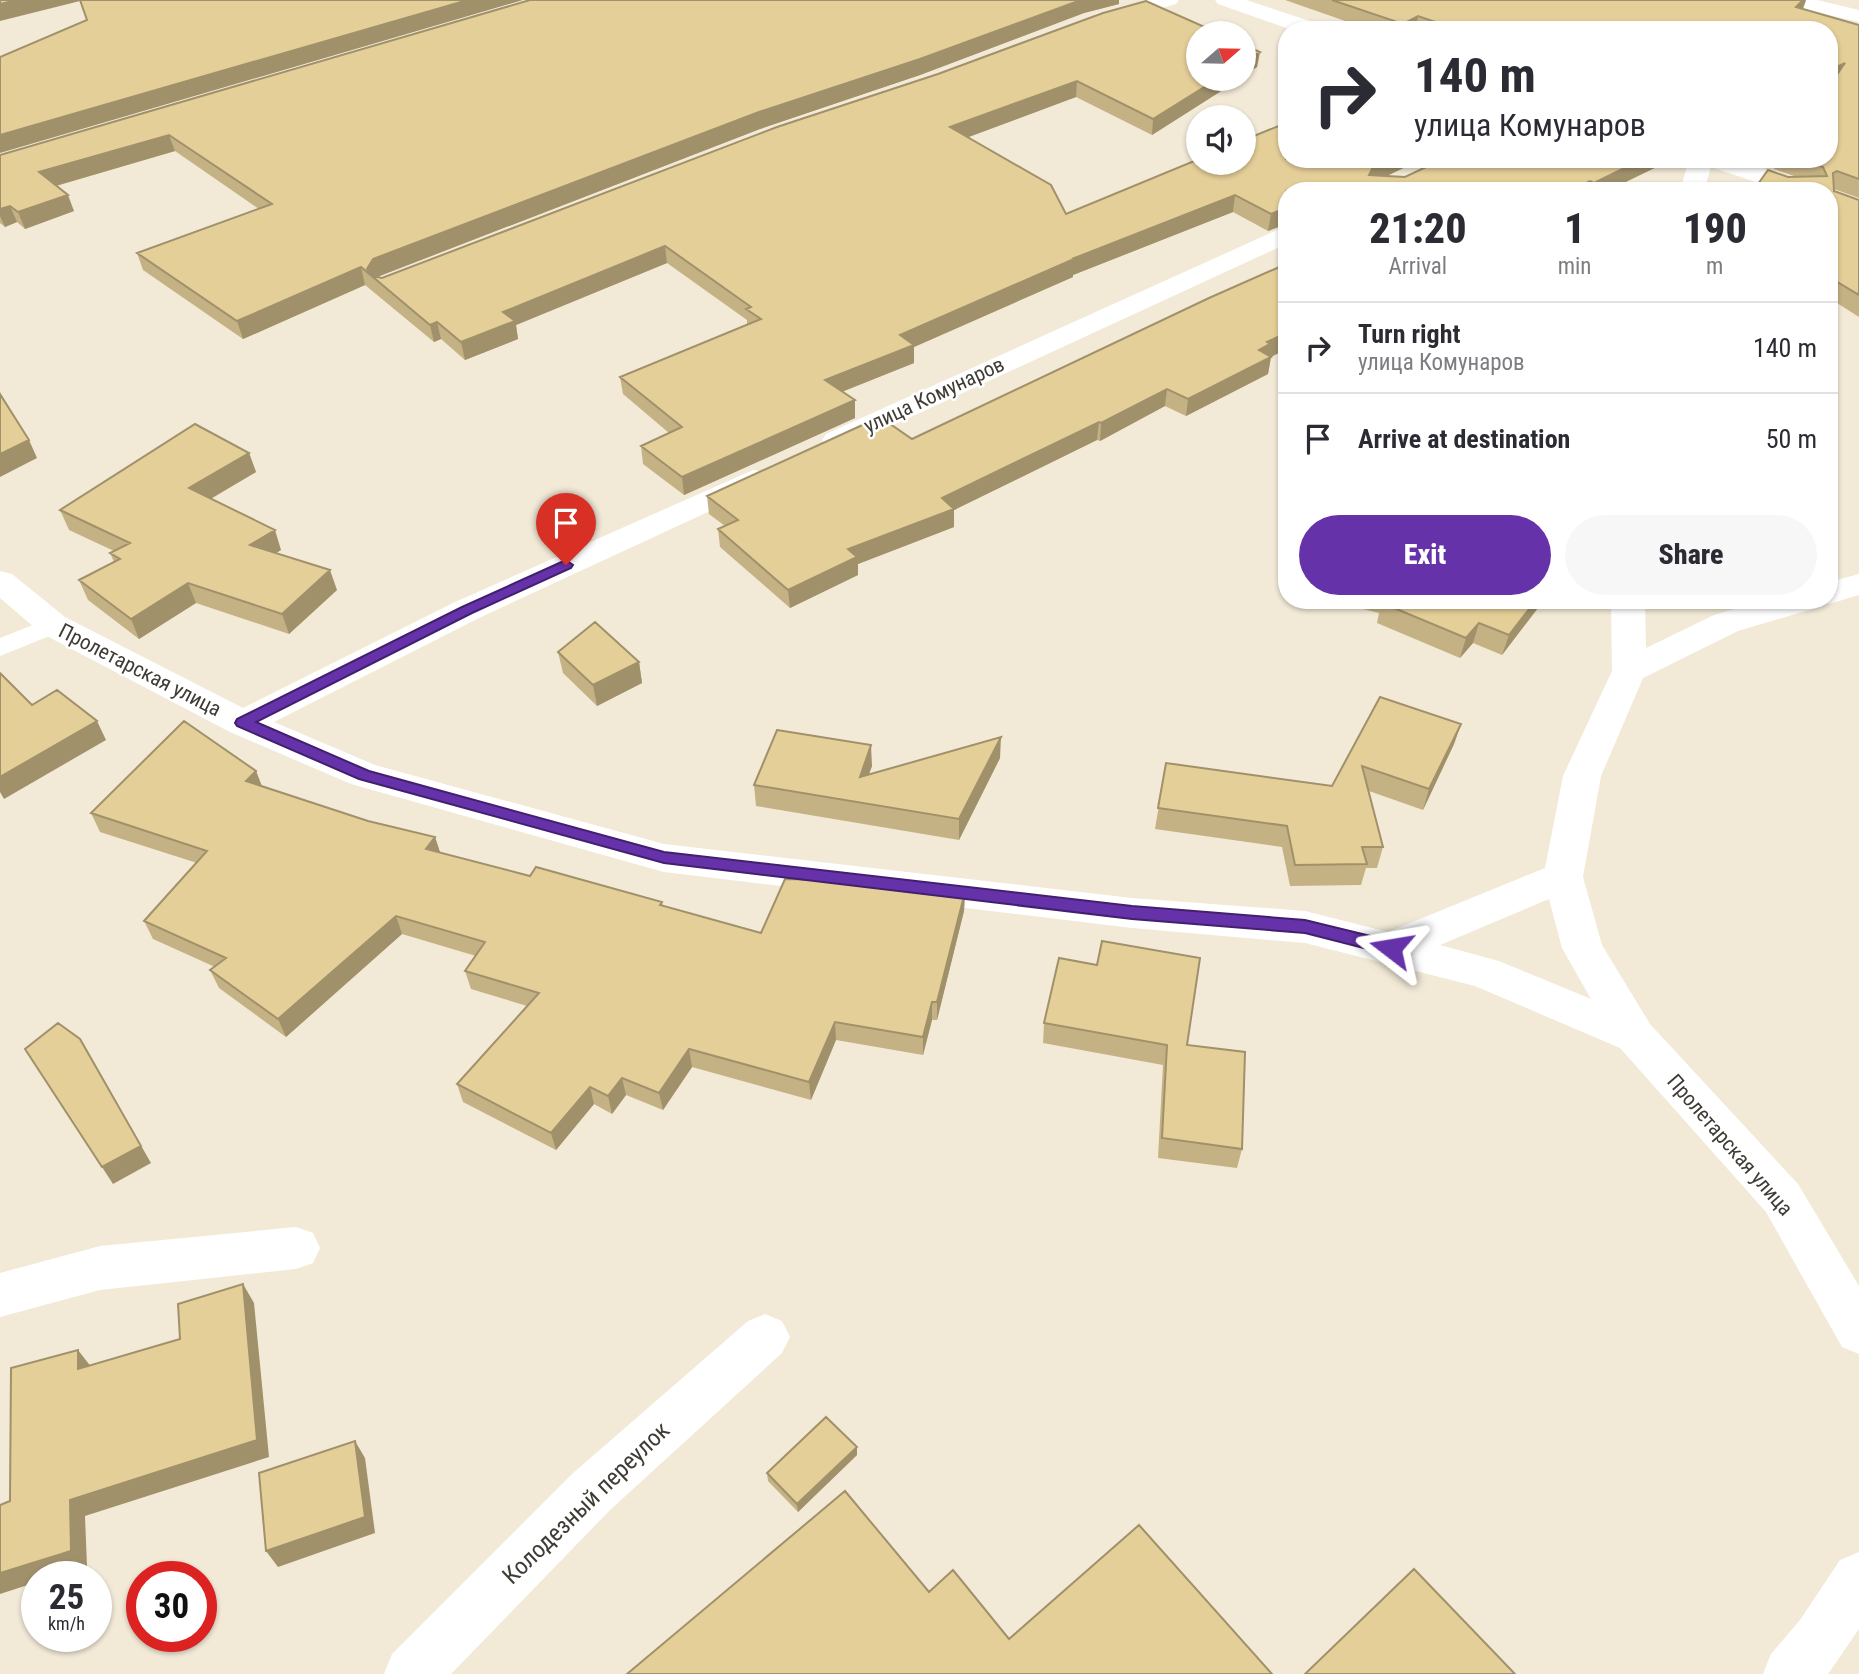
<!DOCTYPE html>
<meta charset="utf-8">
<style>
body{margin:0;font-family:"Roboto Condensed",sans-serif;background:#f7f7f7;color:#2b2b33;height:100vh;display:flex;flex-direction:column;font-size:26px;white-space:nowrap}
*{box-sizing:border-box;margin:0}
p{font-size:23px;color:#7c7c81}
.icon{flex:none;width:38px;height:38px;fill:none;stroke:currentColor;stroke-width:2;stroke-linecap:round;stroke-linejoin:round}
.map{position:relative;flex:1;overflow:hidden}
.drawer{position:absolute;left:1278px;top:182px;width:560px;height:427px;display:flex;flex-direction:column;background:#fff;border-radius:28px;box-shadow:0 2px 5px #0004}
.drawer>*{flex:none}
.hud{position:absolute;left:1278px;top:21px;width:560px;height:147px;border-radius:28px;box-shadow:0 2px 5px #0004;background:#fff;color:#2b2b33;overflow:hidden}
.needle{width:46px;rotate:70deg}
.buttons{position:absolute;left:1186px;top:21px;display:grid;gap:14px}
.buttons a{display:grid;place-items:center;width:70px;height:70px;border-radius:50%;background:#fff;box-shadow:0 2px 5px #0004;font-size:35px}
.speed{position:absolute;left:21px;top:1561px;display:flex;gap:14px;font-size:35px;font-weight:700;text-align:center}
.speed>*{display:grid;place-content:center;width:91px;height:91px;border-radius:50%;background:#fff;box-shadow:0 2px 5px #0004;line-height:1}
.speed small{font-size:18px;font-weight:400}
.speed .limit{border:10px solid #d22;background:#fff;color:#111}
.pin{position:absolute;display:grid;place-items:center;width:60px;height:60px;color:#fff;margin:-72px -30px;border-radius:50% 50% 50% 0;rotate:-45deg;box-shadow:0 0 7px #0007}
.pin .icon{rotate:45deg}
.me{position:absolute;width:77px;margin:-38px;rotate:284deg;stroke-linejoin:round;filter:drop-shadow(0 0 5px #0008)}
.turn{display:flex;align-items:center;gap:24px;height:147px;padding:0 21px;font-size:32px}
.turn .icon{width:91px;height:91px;stroke-width:2.5}
.turn b{display:block;font-size:49px;line-height:60px}
.eta{display:flex;justify-content:space-evenly;align-items:center;height:119px;text-align:center}
.eta b{font-size:42px;font-weight:800;line-height:49px}
.action{display:flex;gap:14px;margin-top:auto;padding:14px 21px}
.action a{flex:1;height:80px;border-radius:42px;background:#6632aa;color:#fff;font-size:28px;font-weight:800;line-height:80px;text-align:center}
.action a+a{background:#f7f7f7;color:#2b2b33}
ul{padding:0;list-style:none}
li{display:flex;align-items:center;gap:21px;height:91px;padding:0 21px;border-top:2px solid #e1e1e2}
li div{flex:1}
li b{display:block;font-size:26px}
li em{font-style:normal}
.map>svg:first-child{display:block}
.lines{fill:none;stroke-linecap:round;stroke-linejoin:round}
.lane{fill:#fff;fill-rule:evenodd}
.street{fill:#fff;fill-rule:evenodd}
.wall{fill:#c5b284}
.shaded-wall{fill:#a0916b}
.building{fill:#e5cf99;stroke:#a0916b;stroke-width:2}
.route{fill:#6632aa;stroke:#42206e;stroke-width:2}
.labels{text-anchor:middle;stroke-width:5;stroke-linejoin:round;paint-order:stroke}
.street-label{font-size:21px;fill:#3f3c35;stroke:#fff}
.near-street-label{font-size:24px;fill:#3f3c35;stroke:#fff}
</style>
<div class="map">
<svg width="1859" height="1674" viewBox="0 0 1859 1674">
<rect width="100%" height="100%" fill="#f2ead7"/>
<g class="lines">
<path class="lane" d="M53,617L62,619L65,625L62,631L0,656V638Z"/>
<path class="street" d="M1146,0H1179L1176,4L1103,25L1095,24L1092,19L1095,14Z
M1215,0H1246L1322,25L1325,30H1292L1218,4Z
M1780,0H1817L1859,10V22L1783,4Z
M1689,159H1736L1816,186L1819,191H1782L1711,167L1704,191H1680Z
M1286,226V244L848,446L837,449L826,446L822,440L826,434Z
M753,470L764,472L768,479L764,486L479,618L274,722L375,765L664,844L1132,898L1305,911L1388,932L1545,868L1563,776L1612,671L1611,600H1645L1646,648L1714,615L1765,600H1829V582L1859,574V595L1829,604L1820,601L1816,608L1738,631L1643,678L1601,776L1583,877L1602,945L1650,1024L1798,1184L1859,1286V1354L1842,1347L1766,1212L1620,1048L1475,986L1305,943L1132,928L664,872L351,784L230,732L41,633L0,598V571L12,574L65,617L243,708L455,602ZM1549,899L1562,948L1591,999L1499,961L1440,945Z
M296,1227L313,1233L320,1248L313,1263L296,1269L100,1290L0,1317V1273L100,1246Z
M765,1314L782,1321L790,1337L782,1353L610,1510L451,1674H384L392,1654L572,1474L748,1321Z
M1859,1552V1629L1828,1674H1763L1771,1654L1800,1620L1840,1560Z"/>
</g>
<path class="wall" d="M530,0H1119V4L1084,13L920,75L760,129L377,277L382,278L938,74L1240,79L1152,135L1076,97L967,137L1066,214L1286,159H1422L1387,176L1405,177L1506,162L1511,159H1673L1607,191H1286V224L1268,231L1233,212L1073,275V277L914,347V363L842,392L855,418L684,495L643,464L641,446L669,433L623,394L620,377L747,325V320L667,263L516,325L518,339L465,360L441,339L434,342L365,285L243,339L143,270L137,253L259,209L175,151L56,186L74,211L25,229L17,222L5,227L0,223V155Z
M1285,0H1806L1803,9L1859,25V198L1834,189V191L1859,200V317L1829,298V191L1788,177H1797L1774,169L1778,159H1829L1831,83L1829,84V30H1371Z
M1286,264V349L1271,357L1268,374L1186,416L1165,406L1100,441L1097,440L954,510V527L858,564V575L790,608L720,547L718,529L725,526L709,514L707,496L912,439Z
M249,453L256,472L211,499L281,550L276,553L337,590L289,634L196,603L139,639L88,600L79,580L114,562L110,553L114,551L69,530L60,510Z
M1329,600H1544L1502,655L1473,643L1460,658L1377,623L1379,613Z
M558,652L639,662L642,683L597,706L563,673Z
M1380,697L1461,724L1454,744L1423,810L1369,791L1383,847L1377,868H1366L1361,885L1290,886L1282,847L1155,829L1166,763L1332,786Z
M1000,758L959,840L756,806L754,785L872,766L869,774Z
M256,771L262,787L368,821L435,837L440,853L530,876L662,902L663,906L761,933L965,892L964,911L937,1020H932L923,1055L836,1040L811,1100L692,1067L663,1110L626,1095L612,1114L594,1104L556,1150L463,1102L457,1084L527,1006L471,989L465,971L476,956L402,934L286,1037L219,988L210,970L215,967L153,939L144,921L197,863L100,832L91,813Z
M1044,1023L1187,1045L1242,1149L1237,1168L1158,1158L1163,1065L1043,1043Z
M857,1455L798,1512L768,1481L767,1473Z"/>
<path class="shaded-wall" d="M17,0H80V1L0,21V4Z
M468,0H523L0,153V135Z
M1081,0H1119V4L1084,13L920,75L760,129L377,277L375,279L367,269L373,259L759,112Z
M1803,0H1806L1802,11L1796,7Z
M1418,16L1416,30H1402L1403,24Z
M1260,52L1257,67L1244,76V61Z
M1845,63L1839,79L1829,84V71Z
M1217,79H1240L1152,135L1153,119Z
M1077,81L1076,97L950,144V127Z
M169,135L175,151L45,189L39,172Z
M1390,159H1422L1370,184L1369,175L1373,167Z
M1643,159H1673L1607,191H1592L1594,183Z
M1590,181L1587,191H1569Z
M68,195L74,211L25,229L18,212Z
M1235,195L1233,212L1073,275V277L914,347V363L826,398L825,380L900,335L1072,259Z
M10,206L17,222L5,227L0,216V209Z
M1286,208V224L1268,231L1271,214Z
M665,246L667,263L516,325L518,339L465,360L461,342L503,312Z
M361,267L365,285L243,339L237,321Z
M437,322L441,339L434,342L430,325Z
M1286,333V349L1271,357L1268,374L1186,416L1188,399L1259,350L1267,342Z
M1167,389L1165,406L1100,441L1101,423Z
M855,400V418L684,495L682,477Z
M1099,422L1097,440L954,510V527L858,564V575L790,608L788,590L848,549L942,498Z
M29,440L37,458L0,477V454Z
M249,453L256,472L196,507L189,488Z
M275,530L281,550L257,565L250,545Z
M330,570L337,590L289,634L282,614Z
M188,583L196,603L139,639L131,619Z
M1536,600H1544L1502,655L1509,635Z
M1479,623L1473,643L1460,658L1466,638Z
M639,662L642,683L597,706L593,685Z
M97,721L106,740L4,799L0,792V777Z
M1461,724L1454,744L1423,810L1429,789Z
M1001,737L1000,758L959,840V819Z
M871,745L872,766L860,797V777Z
M256,771L263,789L246,781Z
M435,837L441,855L426,849Z
M965,892L964,911L937,1020V1002Z
M396,916L402,934L286,1037L278,1019Z
M932,1002V1020L923,1055V1037Z
M835,1022L836,1040L811,1100L809,1082Z
M80,1039L151,1163L113,1184L102,1167Z
M689,1049L692,1067L663,1110L659,1093Z
M622,1078L626,1095L612,1114L608,1096Z
M590,1087L594,1104L556,1150L551,1133Z
M243,1284L254,1303L269,1457L85,1516L87,1566L54,1577H37V1582L0,1594V1573L70,1500Z
M78,1350L92,1368L78,1369Z
M355,1441L365,1458L375,1533L278,1567L266,1551Z
M857,1447V1455L798,1512L797,1504Z"/>
<path class="building" d="M0,0H17L0,4Z
M80,0H468L0,135V57L87,20Z
M530,0H1081L920,59L759,112L373,259L367,269L373,276L382,278L777,127L938,74L1103,13L1146,1L1218,33H1199V79H1217L1153,119L1077,81L950,127L1051,185L1066,214L1199,159V163H1244V140L1286,123V159H1390L1373,167L1369,175L1405,177L1443,159H1500L1506,162L1511,159H1643L1594,183L1590,181L1569,191H1286V208L1271,214L1235,195L1072,259H1074L900,335L914,345L825,380L855,400L682,477L641,446L682,427L620,377L761,319L746,309L751,307L665,246L503,312L515,321L461,342L437,322L430,325L361,267L237,321L137,253L272,204L169,135L39,172L68,195L18,212L10,206L0,209V155Z
M1332,0H1803L1796,7L1859,25V179L1837,171L1833,173L1834,191L1859,200V295L1829,277V191H1753L1768,170L1788,177L1827,176L1823,167L1800,159H1829V86L1845,63L1829,71V30H1459L1418,16L1403,24Z
M1244,45L1260,52L1244,61Z
M1286,264V333L1267,342L1270,344L1259,350L1271,357L1188,399L1167,389L1101,423L1099,422L942,498L954,509L848,549L857,557L788,590L718,529L738,520L707,496L880,417L912,439L1209,298Z
M0,394L29,440L0,454Z
M195,424L249,453L189,488L275,530L250,545L330,570L282,614L188,583L131,619L79,580L120,559L110,553L130,543L60,510Z
M1384,600H1536L1509,635L1479,623L1466,638L1382,603Z
M595,622L639,662L593,685L558,652Z
M0,673L32,705L57,690L97,721L0,777Z
M1380,697L1461,724L1429,789L1362,766L1383,847H1362L1367,864L1295,865L1287,826L1158,808L1166,763L1332,786Z
M184,721L256,771L246,781L368,821L435,837L426,849L530,876L536,867L662,902L660,905L761,933L785,879L868,881L965,892L937,1002H932L923,1037L835,1022L809,1082L689,1049L659,1093L622,1078L608,1096L590,1087L551,1133L457,1084L539,993L465,971L485,942L396,916L278,1019L210,970L226,958L144,921L207,851L91,813Z
M777,730L871,745L860,777L1001,737L959,819L754,785Z
M1102,941L1200,958L1187,1045L1245,1052L1242,1149L1162,1138L1167,1045L1044,1023L1059,958L1097,965Z
M58,1023L80,1039L141,1146L102,1167L25,1049Z
M243,1284L257,1440L70,1500L71,1551L0,1573V1505L10,1501L11,1368L78,1350V1369L180,1339L178,1304Z
M826,1417L857,1447L797,1504L767,1473Z
M355,1441L365,1517L266,1551L259,1473Z
M845,1491L929,1592L953,1570L1009,1639L1139,1525L1272,1674H627Z
M1414,1569L1515,1674H1305Z"/>
<path class="route" d="M566,560L573,565L571,568L472,613L256,722L369,771L664,852L1132,906L1305,920L1391,941L1397,943L1399,948L1397,953L1391,955L1305,933L1132,919L664,863L359,779L237,726L235,723L237,719L462,607Z"/>
<g class="labels">
<g class="street-label">
<text transform="translate(934 395) rotate(-25)" y="7">улица Комунаров</text>
<text transform="translate(140 670) rotate(27)" y="7">Пролетарская улица</text>
<text transform="translate(1730 1145) rotate(49)" y="7">Пролетарская улица</text>
</g>
<g class="near-street-label">
<text transform="translate(586 1503) rotate(-44)" y="8">Колодезный переулок</text>
</g>
</g>
</svg>
<div class="buttons">
<a><svg class="needle" viewBox="-14 -14 28 28"><path d="M0-13l5 13h-10z" fill="#e53935"/><path d="M0 13l5-13h-10z" fill="#7c7c81"/></svg></a>
<a><svg class="icon" aria-label="sound" viewBox="0 0 24 24"><path d="M4 9h4l5-4v14l-5-4H4zM17 9q2 3 0 6"/></svg></a>
</div>
<div class="speed"><div>25<small>km/h</small></div><div class="limit">30</div></div>
<div class="pin" style="left:566px;top:565px;background:#d93025"><svg class="icon" aria-label="arrive" viewBox="0 0 24 24"><path d="M6 21V4h12l-3 4 3 4H6"/></svg></div>
<svg class="me" style="left:1391px;top:948px" viewBox="-20 -20 40 40"><path d="M0-17L14 15 0 8-14 15z" fill="#6632aa" stroke="#fff" stroke-width="4"/></svg>
<div class="hud">
<div class="turn"><svg class="icon" aria-label="right" viewBox="0 0 24 24"><path d="M7 20v-9h11M14 6l5 5-5 5"/></svg><div><b>140 m</b>улица Комунаров</div></div>
</div>
<section class="drawer">
<div class="eta">
<div><b>21:20</b><p>Arrival</p></div>
<div><b>1</b><p>min</p></div>
<div><b>190</b><p>m</p></div>
</div>
<ul>
<li><svg class="icon" aria-label="right" viewBox="0 0 24 24"><path d="M7 20v-9h11M14 6l5 5-5 5"/></svg><div><b>Turn right</b><p>улица Комунаров</p></div><em>140 m</em></li>
<li><svg class="icon" aria-label="arrive" viewBox="0 0 24 24"><path d="M6 21V4h12l-3 4 3 4H6"/></svg><div><b>Arrive at destination</b></div><em>50 m</em></li>
</ul>
<div class="action"><a>Exit</a><a>Share</a></div>
</section>
</div>
